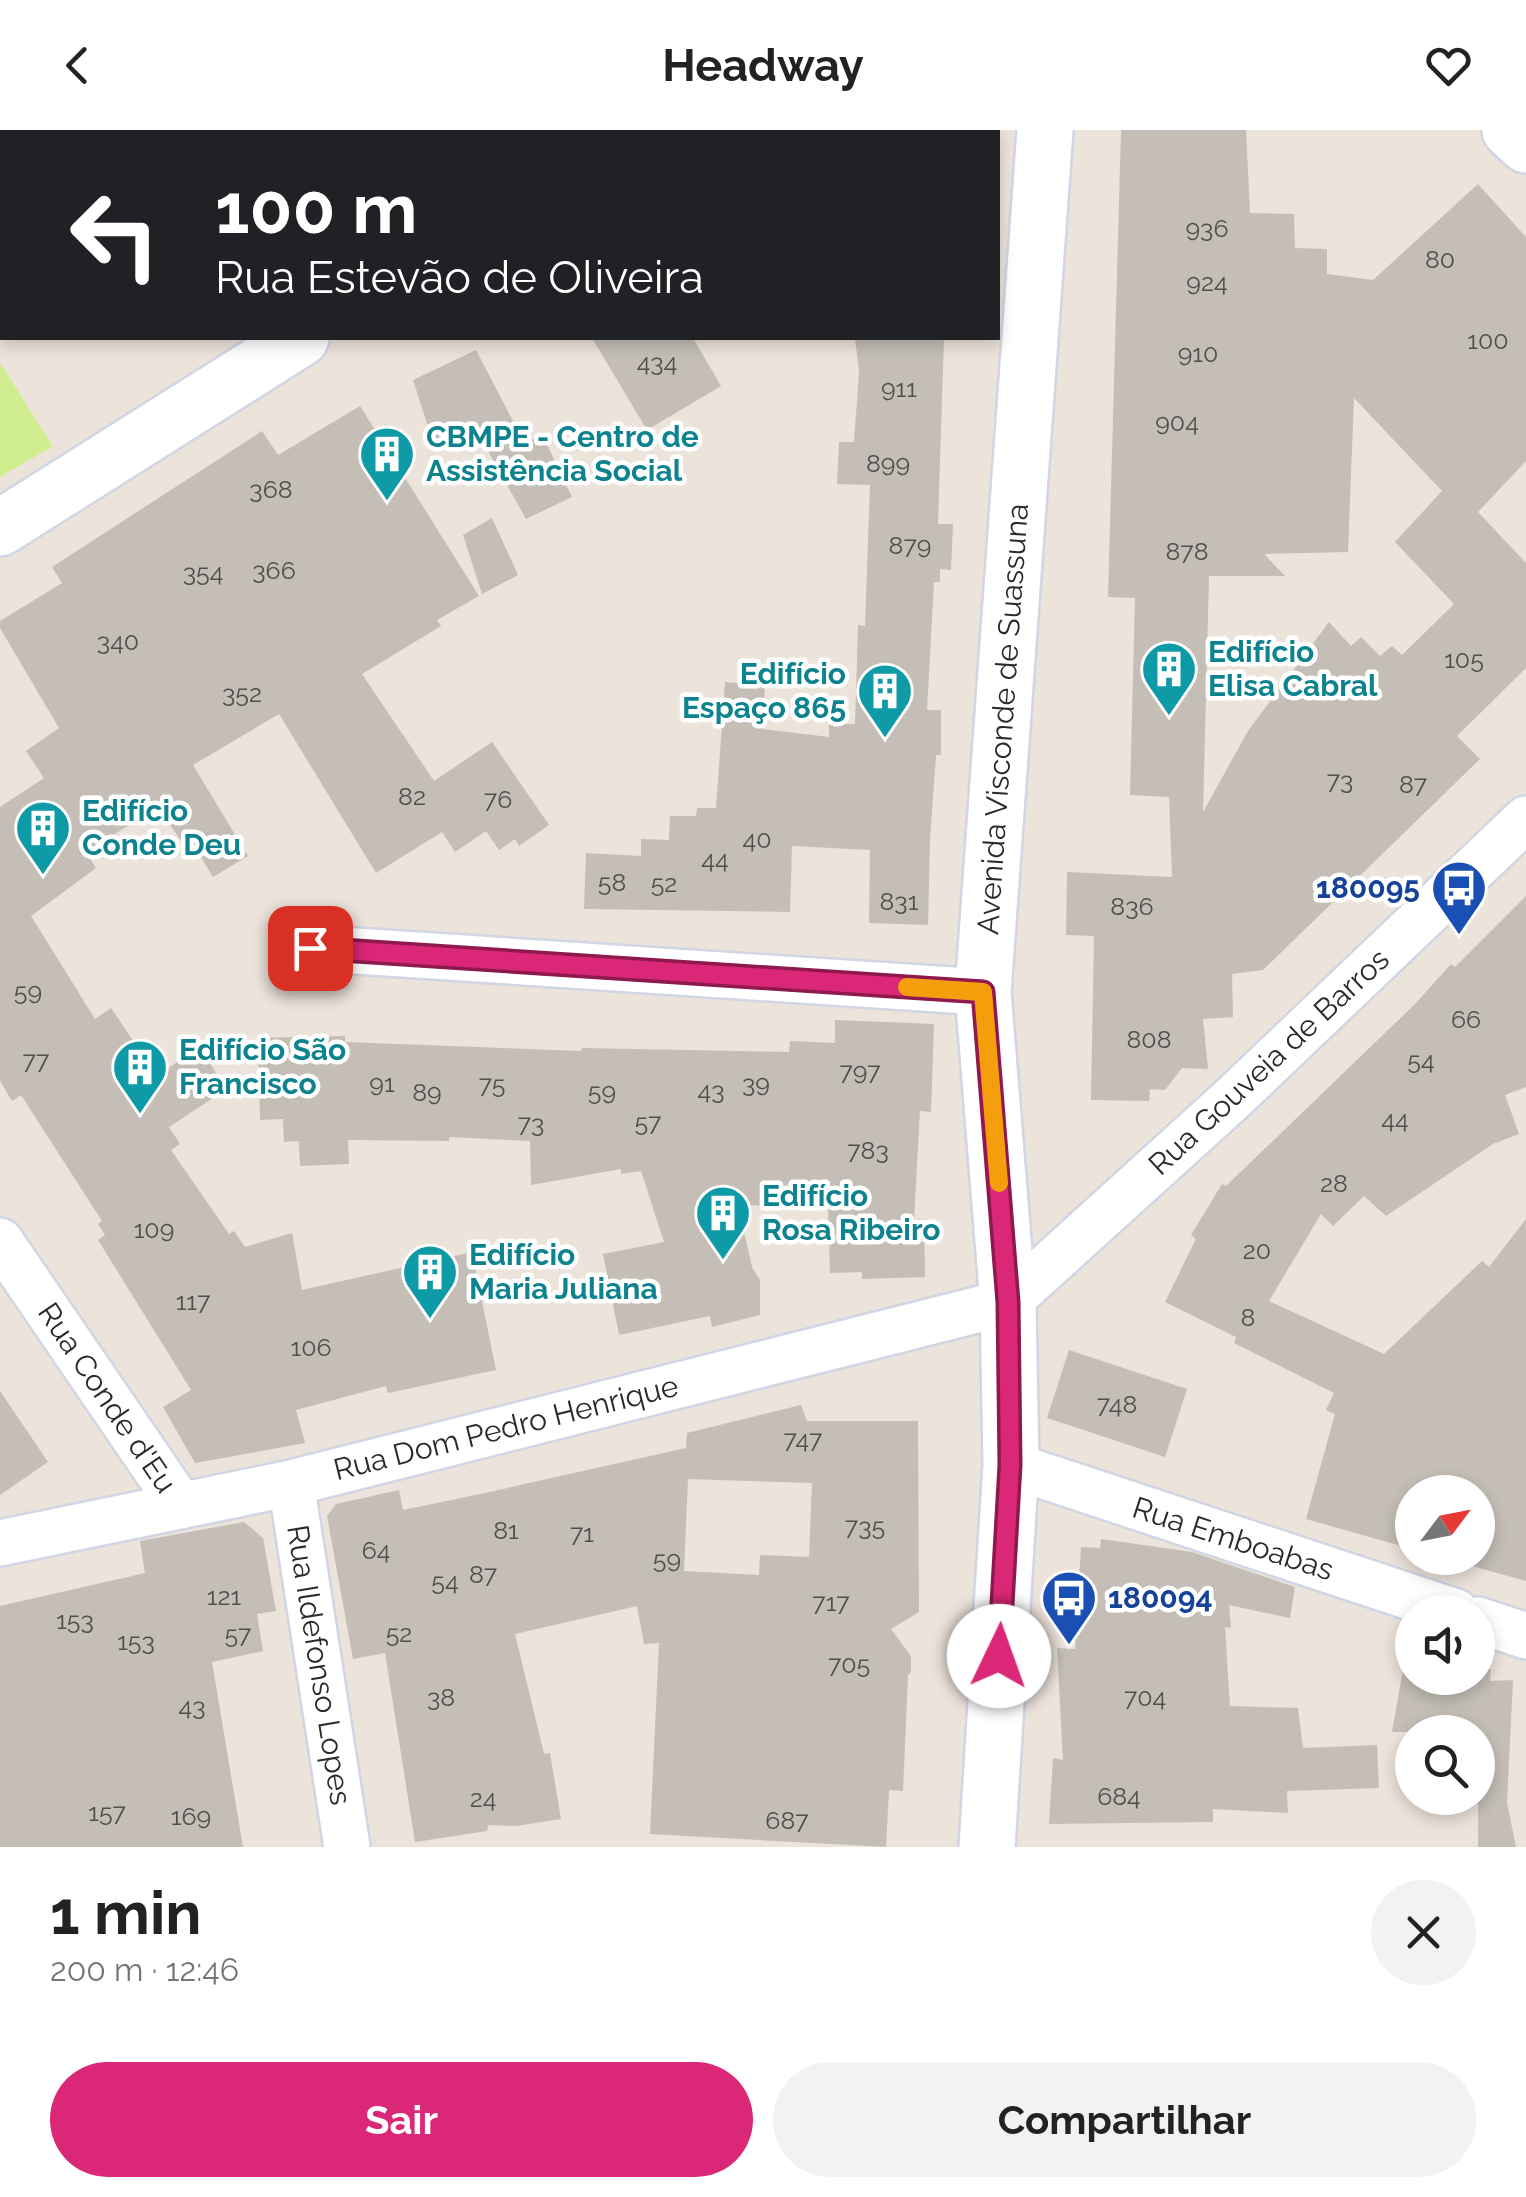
<!DOCTYPE html>
<html lang="pt">
<meta charset="utf-8">
<style>
body{margin:0;font-family:Raleway,sans-serif;background:#f2f2f2;color:#222;height:100vh;display:flex;flex-direction:column;font-size:38px;white-space:nowrap}
*{box-sizing:border-box;margin:0}
p{font-size:32px;color:#767676}
.icon{flex:none;width:55px;height:55px;fill:none;stroke:currentColor;stroke-width:2;stroke-linecap:round;stroke-linejoin:round}
.map{position:relative;height:1717px;overflow:hidden}
.panel{display:flex;flex-direction:column;background:#fff;flex:1}
.panel>*{flex:none}
.guide{position:absolute;left:0px;top:0px;width:1000px;height:210px;box-shadow:0 5px 15px #0003;background:#202124;color:#fff;overflow:hidden}
.needle{width:65px;rotate:58deg}
.controls{position:absolute;left:1395px;top:1345px;display:grid;gap:20px}
.controls a{display:grid;place-items:center;width:100px;height:100px;border-radius:50%;background:#fff;box-shadow:0 5px 15px #0003;font-size:50px}
.pin{position:absolute;display:grid;place-items:center;width:85px;height:85px;color:#fff;margin:-42px;border-radius:20px;box-shadow:0 5px 15px #0006}
.me{position:absolute;width:110px;margin:-55px;rotate:3deg;stroke-linejoin:round;filter:drop-shadow(0 0 8px #0008)}
.turn{display:flex;align-items:center;gap:35px;height:210px;padding:0 50px;font-size:45px}
.turn .icon{width:130px;height:130px;stroke-width:2.5}
.turn b{display:block;font-size:70px;line-height:85px}
.round{display:grid;place-items:center;flex:none;width:105px;height:105px;border-radius:52px;background:#f2f2f2}
.summary{display:flex;align-items:center;justify-content:space-between;height:170px;padding:0 50px}
h1{font-size:60px;font-weight:700;line-height:75px}
.primary-button{display:flex;gap:20px;margin-top:auto;padding:20px 50px}
.primary-button a{flex:1;height:115px;border-radius:60px;background:#db2777;color:#fff;font-size:40px;font-weight:700;line-height:115px;text-align:center}
.primary-button a+a{background:#f2f2f2;color:#222}
header{display:flex;justify-content:space-between;align-items:center;height:130px;padding:0 50px;background:#fff;font-size:45px;font-weight:700}
.map>svg:first-child{display:block}
.pitch{fill:#d0ed90}
.building{fill:#c4beb6;fill-rule:evenodd}
.lines{fill:none;stroke-linecap:round;stroke-linejoin:round}
.service-casing{stroke:#d0d6e3;stroke-width:28}
.minor-casing{stroke:#d0d6e3;stroke-width:50}
.secondary-casing{stroke:#d0d6e3;stroke-width:60}
.service{stroke:#fff;stroke-width:22}
.minor{stroke:#fff;stroke-width:45}
.secondary{stroke:#fff;stroke-width:55}
.route-casing{stroke:#8e194d;stroke-width:25}
.route{stroke:#db2777;stroke-width:18}
.slow{stroke:#f59e0b;stroke-width:18}
.labels{text-anchor:middle;stroke-width:9;stroke-linejoin:round;paint-order:stroke}
.number-label{font-size:25px;fill:#504f4d}
.culture-label{font-size:30px;font-weight:bold;fill:#0d838f;stroke:#fff;text-anchor:start}
.street-label{font-size:30px;fill:#2a2a2a;stroke:#fff}
.transit-label{font-size:30px;font-weight:bold;fill:#164399;stroke:#fff;text-anchor:end}
</style>
<header><svg class="icon" aria-label="back" viewBox="0 0 24 24"><path d="M15 5l-7 7 7 7"/></svg>Headway<svg class="icon" aria-label="heart" viewBox="0 0 24 24"><path d="M12 20l-8-8c-3-5 5-10 8-4 3-6 11-1 8 4z"/></svg></header>
<div class="map">
<svg width="1526" height="1717" viewBox="0 0 1526 1717">
<rect width="100%" height="100%" fill="#ece3db"/>
<path class="pitch" d="M0,233L53,316L0,347Z"/>
<path class="building" d="M1121,0H1246L1250,83L1294,84L1295,118L1327,119V144L1373,150L1478,54L1526,107V331L1478,382L1526,433V538L1457,606L1480,629L1263,840L1232,844L1233,887L1203,889L1208,939L1182,938L1165,960L1150,959L1149,971L1091,970L1094,806L1066,805L1067,742L1172,747L1169,667L1130,665L1135,468L1108,467ZM1354,268L1442,361L1395,412L1454,474L1402,525L1392,516L1380,526L1361,507L1351,516L1329,492L1248,601L1203,682L1209,446H1285L1264,424L1348,422Z
M592,208H693L721,256L647,300Z
M855,208H944L938,394H953L951,440L940,439V452H934L927,580H941V625H936L930,709L928,795L869,793L870,720L792,716L790,782L584,779L586,723L641,726V709L669,710L670,686H696L697,678H716L725,552L765,555L762,599L829,607V594H855L858,495L865,496L870,355L837,354L839,312H854L859,242Z
M476,220L525,314L542,304L572,367L526,389L474,296L435,318L413,250Z
M360,276L479,466L437,490L441,496L362,544L434,651L492,612L549,695L519,716L515,709L499,720L486,701L455,722L442,702L376,743L279,584L193,635L248,726L213,747L193,714L186,718L155,673L137,690L86,722L96,738L31,786L95,889L111,878L157,946L199,917L227,959L169,997L180,1014L171,1020L229,1104L234,1101L245,1117L292,1103L302,1160L472,1122L496,1240L388,1263L386,1256L296,1280L305,1313L195,1333L163,1277L191,1260L98,1110L105,1105L98,1094L102,1091L21,965L12,971L0,951V677L44,648L26,621L59,598L0,498V491L62,453L52,437L262,301L278,325Z
M492,388L518,445L482,464L463,405Z
M1526,766V957L1505,965L1519,1004L1493,1014L1386,1086L1364,1066L1333,1096L1321,1084L1269,1171L1384,1224L1482,1131L1489,1137L1526,1089V1451L1443,1428H1478V1362H1412V1419L1306,1389L1335,1284L1326,1280L1334,1263L1234,1213L1236,1207L1165,1172L1196,1109L1191,1105L1222,1054L1226,1056L1415,874L1451,834L1455,837Z
M835,890L934,894L931,982L920,981L914,1089H924L925,1147L862,1149V1142L830,1143L828,1077L738,1075L752,1137L760,1150V1185L712,1197L710,1186L619,1205L603,1124L664,1112L641,1041L621,1044V1039L531,1055L530,1011L449,1007V1011L348,1010L349,1034L300,1036L299,1011L284,1012L283,989L260,990L258,908L345,906V912L581,921L582,918L789,922L790,911L835,913Z
M1069,1220L1187,1259L1165,1327L1047,1288Z
M0,1261L48,1332L0,1365Z
M801,1275L807,1291H918L919,1482L891,1499L911,1526V1542L908,1545L903,1661L889,1660L886,1717L650,1704L659,1513L644,1514L637,1476L515,1504L544,1624L550,1623L561,1689L516,1696L488,1695L487,1701L415,1712L385,1523L353,1529L327,1386L336,1374L399,1360L403,1380L485,1363L686,1318L687,1303ZM688,1349L812,1353L809,1427L760,1425L759,1445L684,1441Z
M244,1392L263,1408L276,1481L257,1484L263,1521L212,1532L243,1717H0V1476L145,1443L140,1411Z
M1101,1409L1192,1422L1295,1457L1290,1488L1229,1475L1231,1498L1225,1497L1230,1576L1298,1578L1303,1618L1377,1615L1379,1658L1287,1661L1288,1683L1213,1679V1692L1049,1694L1053,1628L1063,1630L1057,1518L1075,1519L1081,1417L1100,1418Z
M1405,1528L1412,1529V1548H1478V1537L1491,1539L1490,1551L1513,1550L1507,1673L1516,1717H1478V1602H1392Z"/>
<g class="lines">
<g class="service-casing">
<path id="service" d="M132,0L134,2
M105,2L109,0
M0,50H2"/>
</g>
<g class="minor-casing">
<path id="minor" d="M310,818L983,862
M0,1111L181,1376
M1011,1335L1456,1482
M291,1353L347,1717
M0,1413L291,1353L1008,1172L1232,969L1526,689
M1478,1490L1526,1506"/>
</g>
<g class="secondary-casing">
<path id="secondary" d="M1510,0L1526,15
M620,2L624,0
M0,398L301,208
M987,1717L1011,1335L1008,1172L983,862L1045,0"/>
</g>
<use href="#service" class="service"/>
<use href="#minor" class="minor"/>
<use href="#secondary" class="secondary"/>
</g>
<g class="lines">
<g class="route-casing">
<path id="route" d="M310,818L983,862L1008,1172L1010,1335L999,1526"/>
</g>
<use href="#route" class="route"/>
<path class="slow" d="M907,857L983,862L999,1053"/>
</g>
<defs>
<g id="building-pin" transform="scale(2.875)"><path d="M0 17L-7.5 6A9.5 9.5 0 1 1 7.5 6Z" fill="#0f9aa8" stroke="#fff"/><path d="M-4-6H4V6H1V3H-1V6H-4ZM-2.5-4.3h1.7v1.8h-1.7ZM.8-4.3h1.7v1.8H.8ZM-2.5-1h1.7V.8h-1.7ZM.8-1h1.7V.8H.8Z" fill="#fff"/></g>
<g id="bus-pin" transform="scale(2.875)"><path d="M0 17L-7.5 6A9.5 9.5 0 1 1 7.5 6Z" fill="#1a4fb4" stroke="#fff"/><path d="M-5-6H5V4H4V6H2V4H-2V6H-4V4H-5ZM-3.5-4V0h7V-4ZM-3.5 1.2v1.5H-2V1.2ZM2 1.2v1.5H3.5V1.2Z" fill="#fff"/></g>
</defs>
<g fill-rule="evenodd">
<use href="#building-pin" x="387" y="324"/>
<use href="#building-pin" x="1169" y="539"/>
<use href="#building-pin" x="885" y="561"/>
<use href="#building-pin" x="43" y="698"/>
<use href="#bus-pin" x="1459" y="758"/>
<use href="#building-pin" x="140" y="937"/>
<use href="#building-pin" x="723" y="1083"/>
<use href="#building-pin" x="430" y="1142"/>
<use href="#bus-pin" x="1069" y="1468"/>
</g>
<g class="labels">
<g class="number-label">
<text x="1207" y="107">936</text>
<text x="1440" y="138">80</text>
<text x="1207" y="161">924</text>
<text x="1488" y="219">100</text>
<text x="1198" y="232">910</text>
<text x="657" y="241">434</text>
<text x="899" y="267">911</text>
<text x="1177" y="301">904</text>
<text x="888" y="342">899</text>
<text x="271" y="368">368</text>
<text x="910" y="424">879</text>
<text x="1187" y="430">878</text>
<text x="274" y="449">366</text>
<text x="203" y="451">354</text>
<text x="118" y="520">340</text>
<text x="1464" y="538">105</text>
<text x="242" y="572">352</text>
<text x="1340" y="659">73</text>
<text x="1413" y="663">87</text>
<text x="412" y="675">82</text>
<text x="498" y="678">76</text>
<text x="757" y="718">40</text>
<text x="715" y="738">44</text>
<text x="612" y="761">58</text>
<text x="664" y="762">52</text>
<text x="899" y="780">831</text>
<text x="1132" y="785">836</text>
<text x="28" y="870">59</text>
<text x="1466" y="898">66</text>
<text x="1149" y="918">808</text>
<text x="36" y="939">77</text>
<text x="1421" y="939">54</text>
<text x="860" y="950">797</text>
<text x="382" y="962">91</text>
<text x="756" y="962">39</text>
<text x="492" y="963">75</text>
<text x="711" y="969">43</text>
<text x="602" y="970">59</text>
<text x="427" y="971">89</text>
<text x="1395" y="998">44</text>
<text x="648" y="1001">57</text>
<text x="531" y="1002">73</text>
<text x="868" y="1029">783</text>
<text x="1334" y="1062">28</text>
<text x="154" y="1108">109</text>
<text x="1257" y="1129">20</text>
<text x="193" y="1180">117</text>
<text x="1248" y="1196">8</text>
<text x="311" y="1226">106</text>
<text x="1117" y="1283">748</text>
<text x="803" y="1318">747</text>
<text x="865" y="1405">735</text>
<text x="506" y="1409">81</text>
<text x="582" y="1412">71</text>
<text x="376" y="1429">64</text>
<text x="667" y="1438">59</text>
<text x="483" y="1453">87</text>
<text x="445" y="1460">54</text>
<text x="224" y="1475">121</text>
<text x="831" y="1481">717</text>
<text x="75" y="1499">153</text>
<text x="399" y="1512">52</text>
<text x="238" y="1513">57</text>
<text x="136" y="1520">153</text>
<text x="849" y="1543">705</text>
<text x="441" y="1576">38</text>
<text x="1145" y="1576">704</text>
<text x="192" y="1585">43</text>
<text x="1119" y="1675">684</text>
<text x="483" y="1677">24</text>
<text x="107" y="1691">157</text>
<text x="191" y="1695">169</text>
<text x="787" y="1699">687</text>
</g>
<g class="culture-label">
<text x="426" y="317">CBMPE - Centro de<tspan x="426" dy="34">Assistência Social</tspan></text>
<text x="1208" y="532">Edifício<tspan x="1208" dy="34">Elisa Cabral</tspan></text>
<text x="846" y="554" text-anchor="end">Edifício<tspan x="846" dy="34">Espaço 865</tspan></text>
<text x="82" y="691">Edifício<tspan x="82" dy="34">Conde Deu</tspan></text>
<text x="179" y="930">Edifício São<tspan x="179" dy="34">Francisco</tspan></text>
<text x="762" y="1076">Edifício<tspan x="762" dy="34">Rosa Ribeiro</tspan></text>
<text x="469" y="1135">Edifício<tspan x="469" dy="34">Maria Juliana</tspan></text>
</g>
<g class="street-label">
<text transform="translate(1003 589) rotate(-86)" y="10">Avenida Visconde de Suassuna</text>
<text transform="translate(1269 932) rotate(-43)" y="10">Rua Gouveia de Barros</text>
<text transform="translate(107 1268) rotate(56)" y="10">Rua Conde d'Eu</text>
<text transform="translate(506 1298) rotate(-14)" y="10">Rua Dom Pedro Henrique</text>
<text transform="translate(1233 1409) rotate(18)" y="10">Rua Emboabas</text>
<text transform="translate(319 1535) rotate(81)" y="10">Rua Ildefonso Lopes</text>
</g>
<g class="transit-label">
<text x="1420" y="768">180095</text>
<text x="1108" y="1478" text-anchor="start">180094</text>
</g>
</g>
</svg>
<div class="controls">
<a><svg class="needle" viewBox="-14 -14 28 28"><path d="M0-13l5 13h-10z" fill="#e53935"/><path d="M0 13l5-13h-10z" fill="#767676"/></svg></a>
<a><svg class="icon" aria-label="sound" viewBox="0 0 24 24"><path d="M4 9h4l5-4v14l-5-4H4zM17 9q2 3 0 6"/></svg></a>
<a><svg class="icon" aria-label="search" viewBox="0 0 24 24"><circle cx="10" cy="10" r="6"/><path d="M15 15l6 6"/></svg></a>
</div>
<div class="pin" style="left:310px;top:818px;background:#d93025"><svg class="icon" aria-label="arrive" viewBox="0 0 24 24"><path d="M6 21V4h12l-3 4 3 4H6"/></svg></div>
<svg class="me" style="left:999px;top:1526px" viewBox="-20 -20 40 40"><circle r="19" fill="#fff"/><path d="M0-13L10 11 0 6-10 11z" fill="#db2777"/></svg>
<div class="guide">
<div class="turn"><svg class="icon" aria-label="left" viewBox="0 0 24 24"><path d="M17 20v-9H6M10 6l-5 5 5 5"/></svg><div><b>100 m</b>Rua Estevão de Oliveira</div></div>
</div>
</div>
<section class="panel">
<div class="summary"><div><h1>1 min</h1><p>200 m · 12:46</p></div><a class="round"><svg class="icon" aria-label="close" viewBox="0 0 24 24"><path d="M6 6l12 12M18 6L6 18"/></svg></a></div>
<div class="primary-button"><a>Sair</a><a>Compartilhar</a></div>
</section>
